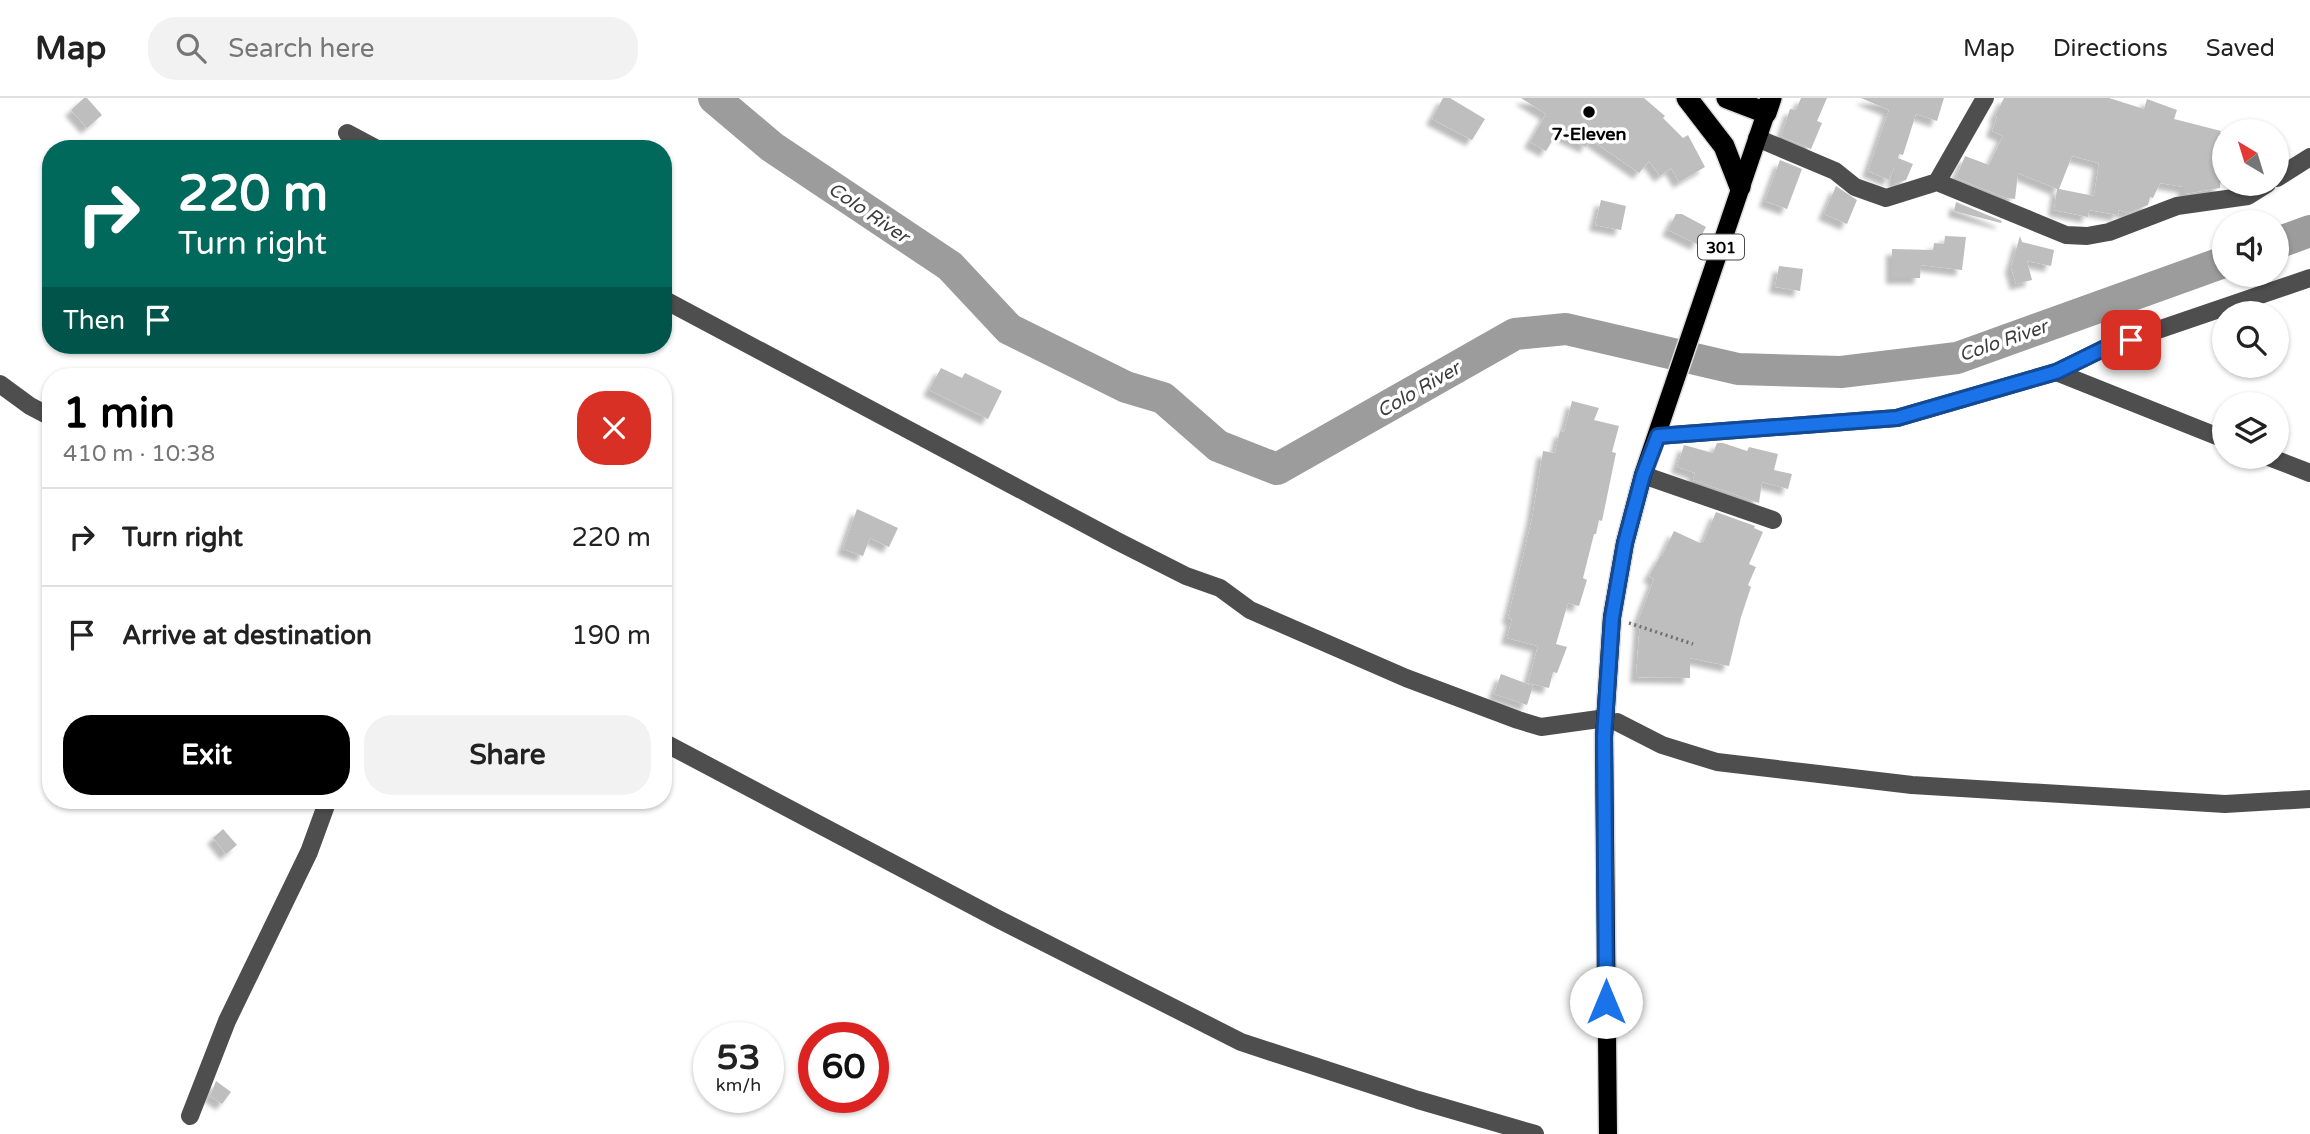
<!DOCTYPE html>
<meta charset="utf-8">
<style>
body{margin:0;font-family:"Varela Round",sans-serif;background:#f2f2f2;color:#222;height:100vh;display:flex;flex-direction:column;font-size:26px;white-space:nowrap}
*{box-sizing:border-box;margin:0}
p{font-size:23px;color:#767676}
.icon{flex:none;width:38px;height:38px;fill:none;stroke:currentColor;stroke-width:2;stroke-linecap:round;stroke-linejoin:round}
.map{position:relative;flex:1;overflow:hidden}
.side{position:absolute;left:42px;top:270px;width:630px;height:441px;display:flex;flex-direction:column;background:#fff;border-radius:28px;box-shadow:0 2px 5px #0004}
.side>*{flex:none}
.top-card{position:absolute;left:42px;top:42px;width:630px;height:214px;border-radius:28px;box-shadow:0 2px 5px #0004;background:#00695c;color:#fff;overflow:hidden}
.needle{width:46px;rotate:322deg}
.tools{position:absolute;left:2212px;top:21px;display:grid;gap:14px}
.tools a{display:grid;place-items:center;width:77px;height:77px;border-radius:50%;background:#fff;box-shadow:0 2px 5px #0004;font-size:35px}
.speed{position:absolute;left:693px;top:924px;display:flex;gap:14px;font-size:35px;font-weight:700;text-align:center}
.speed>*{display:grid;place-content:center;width:91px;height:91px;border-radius:50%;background:#fff;box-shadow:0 2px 5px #0004;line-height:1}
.speed small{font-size:18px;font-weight:400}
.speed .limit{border:10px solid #d22;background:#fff;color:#111}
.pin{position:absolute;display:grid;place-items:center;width:60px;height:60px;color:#fff;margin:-30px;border-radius:14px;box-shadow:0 4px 10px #0006}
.me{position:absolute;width:77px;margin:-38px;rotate:0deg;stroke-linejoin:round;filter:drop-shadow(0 0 5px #0008)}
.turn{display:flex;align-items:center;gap:24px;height:147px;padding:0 21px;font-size:32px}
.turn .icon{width:91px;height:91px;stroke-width:2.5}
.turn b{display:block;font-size:49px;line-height:60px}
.then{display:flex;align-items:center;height:66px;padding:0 21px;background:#0003;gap:14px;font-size:26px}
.round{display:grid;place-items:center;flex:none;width:74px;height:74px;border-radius:28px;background:#f2f2f2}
.overview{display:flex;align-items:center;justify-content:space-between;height:119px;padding:0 21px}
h1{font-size:42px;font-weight:700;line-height:52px;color:#000}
.action{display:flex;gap:14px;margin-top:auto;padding:14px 21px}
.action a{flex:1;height:80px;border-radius:28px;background:#000;color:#fff;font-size:28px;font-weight:700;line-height:80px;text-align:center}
.action a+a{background:#f2f2f2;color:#222}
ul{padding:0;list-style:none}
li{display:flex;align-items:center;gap:21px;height:98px;padding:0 21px;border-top:2px solid #e0e0e0}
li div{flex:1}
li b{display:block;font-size:26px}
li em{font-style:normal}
header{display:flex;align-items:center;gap:42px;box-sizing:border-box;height:98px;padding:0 35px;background:#fff;border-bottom:2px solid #e0e0e0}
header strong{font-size:33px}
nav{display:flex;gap:38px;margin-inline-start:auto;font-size:24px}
.search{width:490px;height:63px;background:#f2f2f2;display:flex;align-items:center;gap:18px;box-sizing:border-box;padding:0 24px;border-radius:28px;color:#767676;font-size:26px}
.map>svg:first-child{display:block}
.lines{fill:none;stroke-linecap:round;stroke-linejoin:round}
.river{stroke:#9c9c9c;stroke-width:32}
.building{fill:#bebebe;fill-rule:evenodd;filter:url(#shadow)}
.major-casing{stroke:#dbdbdb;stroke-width:21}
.highway-casing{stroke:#dbdbdb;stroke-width:24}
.path{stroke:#707070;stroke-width:3.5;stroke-dasharray:2 3.5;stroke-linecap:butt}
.minor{stroke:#4e4e4e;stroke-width:18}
.major{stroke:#000;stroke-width:18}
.highway{stroke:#000;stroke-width:21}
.route-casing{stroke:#114b97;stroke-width:18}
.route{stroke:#1a73e8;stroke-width:12}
.poi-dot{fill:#000;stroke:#fff;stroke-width:2.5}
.labels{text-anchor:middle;stroke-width:7;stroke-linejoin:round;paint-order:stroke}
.shield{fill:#fff;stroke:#4c4c4c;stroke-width:2}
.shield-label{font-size:16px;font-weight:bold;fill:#000}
.poi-label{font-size:18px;font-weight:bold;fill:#000;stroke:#fff}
.water-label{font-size:19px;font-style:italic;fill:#3d3d3d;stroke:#fff}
</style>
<header>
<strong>Map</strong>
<div class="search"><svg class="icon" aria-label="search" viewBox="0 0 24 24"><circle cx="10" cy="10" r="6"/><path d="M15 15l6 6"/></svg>Search here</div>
<nav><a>Map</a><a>Directions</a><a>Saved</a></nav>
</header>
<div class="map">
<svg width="2310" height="1036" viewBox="0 0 2310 1036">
<defs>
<filter id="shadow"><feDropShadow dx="-6" dy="6" stdDeviation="2" flood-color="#0004"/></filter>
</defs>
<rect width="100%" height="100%" fill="#fff"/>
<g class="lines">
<path class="river" d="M714,0L772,49L950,168L1009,231L1126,289L1163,300L1218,348L1277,371L1515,236L1566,231L1738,271L1841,274L1957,260L2224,164
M2277,145L2310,133"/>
</g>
<path class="building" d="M84,0H87L102,17L87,30L71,12Z
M1443,0H1450L1485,21L1472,42L1432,21Z
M1521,0H1644L1665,18L1663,20L1683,40L1688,37L1705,69L1679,84L1671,70L1660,78L1649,63L1639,75L1590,41L1586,49L1557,35L1546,53L1530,44L1546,16Z
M1801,0H1827L1817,23L1822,25L1811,51L1781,38L1790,11L1796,12Z
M1861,0H1944L1937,23L1916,16L1903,57L1899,56L1898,60L1913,66L1906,82L1894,86V70L1889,82L1868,73L1889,12Z
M2004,0H2109L2144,11L2147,1L2177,12L2174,21L2221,33L2220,35L2224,36L2220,90L2184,96V89L2160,85L2153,100L2150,99L2148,107L2128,115L2119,112L2118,117L2089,112L2088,119L2054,112L2057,91L2018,75L2015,101L2006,100L1956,80L1965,58L1989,67L2003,38L1992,33L1997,19L1995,18ZM2072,58L2099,65L2094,98L2059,91Z
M1780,62L1802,71L1787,111L1765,103Z
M1836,88L1857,102L1847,126L1824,116Z
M1601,102L1626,108L1621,132L1595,127Z
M1956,104L2002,123L2001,125L1954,113Z
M1676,116H1682L1706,129L1697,146L1668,132Z
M1945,138L1966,139L1962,172L1921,167L1920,180H1892V151L1933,152L1934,145L1944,146Z
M2020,138L2022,144L2054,152L2051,168L2027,163L2032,182L2016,186L2011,169Z
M1779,168L1803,171L1800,193L1775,189Z
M941,270L962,280L965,275L1002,293L988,321L929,292Z
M1572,303L1599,310L1594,322L1619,328L1612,354L1616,355L1602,423L1599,422L1596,436H1594L1583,480L1587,482L1579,508L1568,505L1556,546L1567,549L1557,575L1553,574L1549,590L1528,585L1538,548L1507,540L1512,521L1508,520L1532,421L1543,353L1555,355L1560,333L1564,334Z
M1717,345H1723L1747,353L1749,349L1778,356L1774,372L1792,376L1788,391L1762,384L1759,405L1693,382L1695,375L1677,369L1684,347L1713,355Z
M857,411L898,430L889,449L870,440L863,458L843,451Z
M1716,414L1755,428L1754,430L1763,434L1749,466L1756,469L1748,487L1751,489L1741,519L1729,568L1690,560V580L1636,579L1640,524L1638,523L1654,481L1649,478L1661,457L1662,458L1674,433L1700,445H1703Z
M1501,576L1533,588L1527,607L1494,596Z
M223,731L237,747L226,756L213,740Z
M216,983L231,994L222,1006L210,998Z"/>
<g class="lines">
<g class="major-casing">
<path id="major" d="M1608,1036L1604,639L1612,519L1625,445L1643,377L1766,15"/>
</g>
<g class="highway-casing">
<path id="highway" d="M1687,0L1724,48L1740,89
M1727,0L1766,15L1771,0"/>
</g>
<path class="path" d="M1629,525L1693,546"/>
<path class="minor" d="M347,35L377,51
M1757,40L1835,73L1855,89L1886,100L1937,84L2066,137L2087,138L2109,134L2177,108L2248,98L2267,86
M2277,80L2310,59
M1937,84L1985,0
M663,201L1117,443L1186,478L1220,490L1250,512L1406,580L1518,622L1541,629L1606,620
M2056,274L2224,341
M0,286L30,308L51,319
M1658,338L1897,320L2056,274L2105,250L2310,180
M2269,359L2310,375
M1643,377L1773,422
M1617,624L1662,647L1717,664L1912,687L2225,706L2310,701
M663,644L998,821L1241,944L1418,1002L1535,1036
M190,1018L227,923L309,754L328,702"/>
<use href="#major" class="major"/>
<use href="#highway" class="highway"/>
</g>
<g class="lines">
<g class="route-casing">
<path id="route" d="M1606,904L1604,639L1612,520L1625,445L1643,377L1658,338L1897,320L2056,274L2105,250L2131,242"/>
</g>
<use href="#route" class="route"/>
</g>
<circle class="poi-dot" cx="1589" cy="14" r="7"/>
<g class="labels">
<rect class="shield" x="1698" y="136.5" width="46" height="25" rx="5"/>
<g class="shield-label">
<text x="1721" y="155">301</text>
</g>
<g class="poi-label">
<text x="1589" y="42">7-Eleven</text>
</g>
<g class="water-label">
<text transform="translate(869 114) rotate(34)" y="7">Colo River</text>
<text transform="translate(2003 242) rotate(-19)" y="7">Colo River</text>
<text transform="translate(1418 291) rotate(-30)" y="7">Colo River</text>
</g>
</g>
</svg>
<div class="tools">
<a><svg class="needle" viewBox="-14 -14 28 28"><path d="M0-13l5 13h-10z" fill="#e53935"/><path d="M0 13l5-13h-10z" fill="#767676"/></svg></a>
<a><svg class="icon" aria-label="sound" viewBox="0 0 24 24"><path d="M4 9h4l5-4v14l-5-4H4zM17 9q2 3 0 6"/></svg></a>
<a><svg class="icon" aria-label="search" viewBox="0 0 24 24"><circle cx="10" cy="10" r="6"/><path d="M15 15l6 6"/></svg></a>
<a><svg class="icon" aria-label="layers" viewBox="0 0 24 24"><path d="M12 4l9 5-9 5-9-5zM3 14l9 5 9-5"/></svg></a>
</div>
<div class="speed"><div>53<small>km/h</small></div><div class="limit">60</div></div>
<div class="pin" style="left:2131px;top:242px;background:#d93025"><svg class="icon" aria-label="arrive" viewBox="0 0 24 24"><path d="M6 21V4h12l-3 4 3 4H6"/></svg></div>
<svg class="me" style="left:1606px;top:904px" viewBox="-20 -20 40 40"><circle r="19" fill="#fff"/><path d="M0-13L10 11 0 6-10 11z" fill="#1a73e8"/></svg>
<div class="top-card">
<div class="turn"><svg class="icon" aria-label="right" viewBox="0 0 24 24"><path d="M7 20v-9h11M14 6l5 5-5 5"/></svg><div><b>220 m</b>Turn right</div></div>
<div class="then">Then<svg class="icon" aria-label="arrive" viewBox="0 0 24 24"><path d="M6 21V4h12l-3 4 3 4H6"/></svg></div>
</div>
<section class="side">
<div class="overview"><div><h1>1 min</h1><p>410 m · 10:38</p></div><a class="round" style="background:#d93025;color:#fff"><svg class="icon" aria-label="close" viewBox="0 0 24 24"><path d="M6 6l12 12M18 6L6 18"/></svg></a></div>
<ul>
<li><svg class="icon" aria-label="right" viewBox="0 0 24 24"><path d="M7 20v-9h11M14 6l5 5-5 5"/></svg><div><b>Turn right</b></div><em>220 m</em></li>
<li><svg class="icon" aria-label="arrive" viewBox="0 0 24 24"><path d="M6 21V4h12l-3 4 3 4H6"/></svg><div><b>Arrive at destination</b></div><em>190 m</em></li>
</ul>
<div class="action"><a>Exit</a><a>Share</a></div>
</section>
</div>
